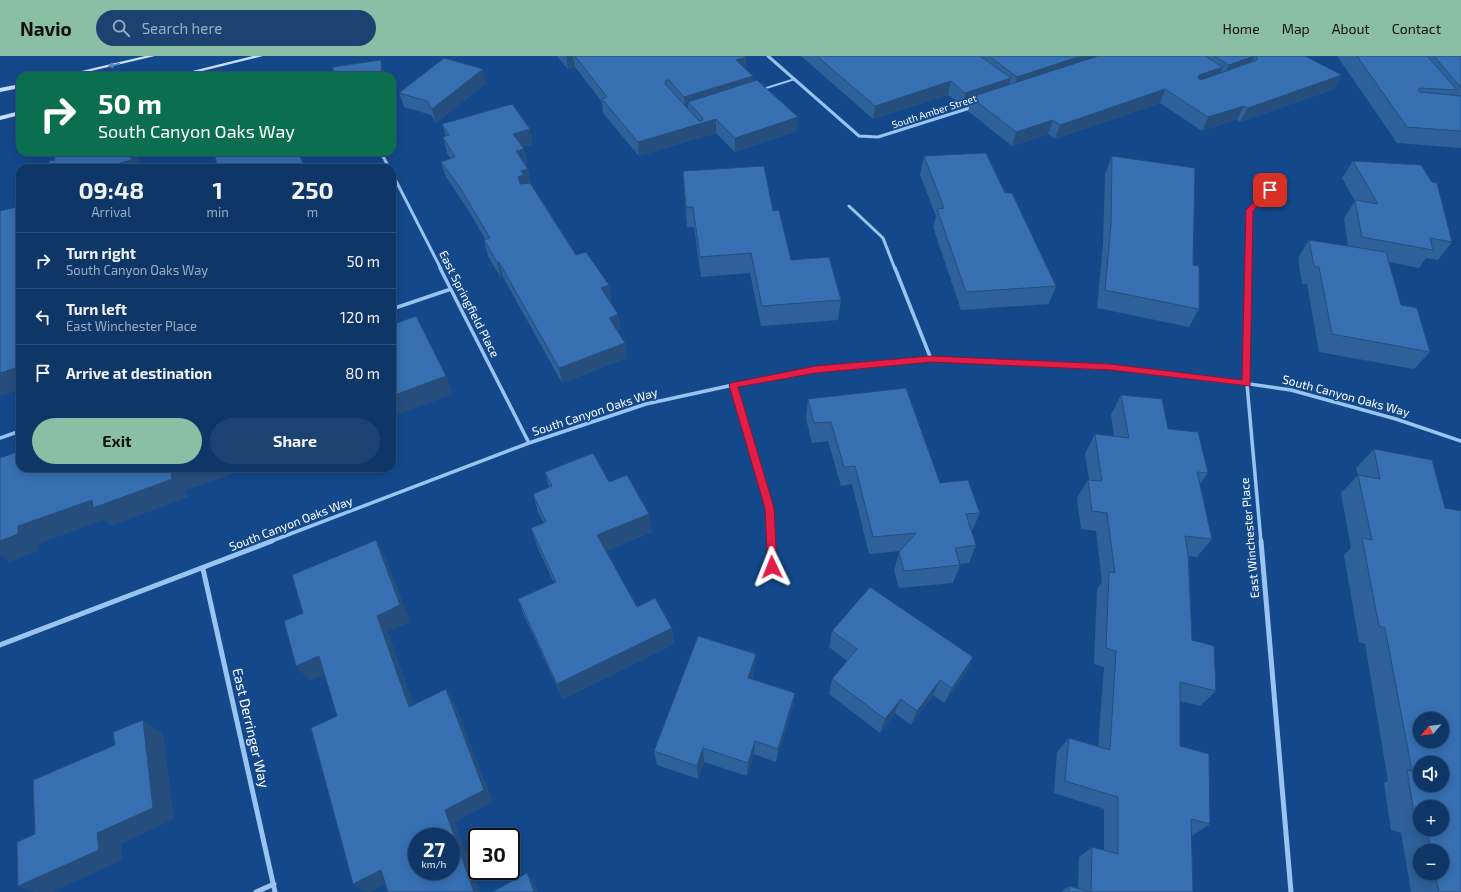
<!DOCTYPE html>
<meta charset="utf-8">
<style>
body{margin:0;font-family:"Exo 2",sans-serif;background:#1c4271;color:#f1f3f6;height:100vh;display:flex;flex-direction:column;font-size:15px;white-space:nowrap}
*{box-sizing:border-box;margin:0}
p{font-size:13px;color:#9bacc0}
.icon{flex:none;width:22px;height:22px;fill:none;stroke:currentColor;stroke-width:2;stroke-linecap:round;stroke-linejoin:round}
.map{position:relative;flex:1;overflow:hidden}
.side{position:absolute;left:16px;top:108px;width:380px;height:308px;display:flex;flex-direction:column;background:#0e3768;border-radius:12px;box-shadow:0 2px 10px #0003,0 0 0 1px #2e517c}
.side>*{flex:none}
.top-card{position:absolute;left:16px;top:16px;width:380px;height:84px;border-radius:12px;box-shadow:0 2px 10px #0003,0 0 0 1px #2e517c;background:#0b6e4f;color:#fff;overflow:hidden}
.needle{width:26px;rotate:242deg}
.controls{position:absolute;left:1413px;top:656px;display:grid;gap:8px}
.controls a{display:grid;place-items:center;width:36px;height:36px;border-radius:50%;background:#0e3768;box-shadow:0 2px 10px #0003,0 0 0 1px #2e517c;font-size:20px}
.speed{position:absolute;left:408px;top:772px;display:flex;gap:8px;font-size:20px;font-weight:700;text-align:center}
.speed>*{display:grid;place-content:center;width:52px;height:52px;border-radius:50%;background:#0e3768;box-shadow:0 2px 10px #0003,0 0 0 1px #2e517c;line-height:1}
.speed small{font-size:10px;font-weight:400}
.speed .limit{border:2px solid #111;border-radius:6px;background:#fff;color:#111}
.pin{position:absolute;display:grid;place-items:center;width:34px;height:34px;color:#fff;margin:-17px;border-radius:8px;box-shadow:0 2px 6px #0006}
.me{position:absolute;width:44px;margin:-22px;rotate:358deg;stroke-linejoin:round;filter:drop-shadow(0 0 3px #0008)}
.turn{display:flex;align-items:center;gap:14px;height:84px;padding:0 16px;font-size:18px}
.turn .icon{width:52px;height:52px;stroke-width:2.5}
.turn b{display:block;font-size:28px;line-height:34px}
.eta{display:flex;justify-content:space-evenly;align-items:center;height:68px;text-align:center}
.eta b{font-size:24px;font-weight:700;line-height:28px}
.action{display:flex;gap:8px;margin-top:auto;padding:8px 16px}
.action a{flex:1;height:46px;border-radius:24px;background:#8abfa5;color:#111;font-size:16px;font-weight:700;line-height:46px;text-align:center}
.action a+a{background:#1c4271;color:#f1f3f6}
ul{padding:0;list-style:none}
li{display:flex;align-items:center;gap:12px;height:56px;padding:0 16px;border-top:1px solid #2e517c}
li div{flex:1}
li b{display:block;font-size:15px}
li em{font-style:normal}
header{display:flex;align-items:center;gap:24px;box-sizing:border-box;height:56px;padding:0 20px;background:#8abfa5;color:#111}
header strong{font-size:19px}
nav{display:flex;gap:22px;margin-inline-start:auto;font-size:14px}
.search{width:280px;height:36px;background:#1c4271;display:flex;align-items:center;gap:10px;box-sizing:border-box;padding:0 14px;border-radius:22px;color:#9bacc0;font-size:15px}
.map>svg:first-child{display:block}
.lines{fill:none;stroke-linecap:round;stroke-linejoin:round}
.service{stroke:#9ac3f1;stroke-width:2}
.minor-far2{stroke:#9ac3f1;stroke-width:3}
.minor-far1{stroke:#9ac3f1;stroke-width:3.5}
.minor{stroke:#9ac3f1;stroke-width:5}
.secondary{fill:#c8dffb;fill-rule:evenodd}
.wall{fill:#2e6099;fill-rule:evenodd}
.shaded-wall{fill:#264e7d}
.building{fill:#3670b2;stroke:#264e7d;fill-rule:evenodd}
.oneway{fill:#5b85b8}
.route{fill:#e11d48;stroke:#92132f}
.labels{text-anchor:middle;stroke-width:3;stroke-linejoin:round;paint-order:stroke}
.far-street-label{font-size:10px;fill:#fff;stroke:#13498b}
.street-label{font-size:12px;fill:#fff;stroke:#13498b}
.near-street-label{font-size:14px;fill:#fff;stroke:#13498b}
</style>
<header>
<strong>Navio</strong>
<div class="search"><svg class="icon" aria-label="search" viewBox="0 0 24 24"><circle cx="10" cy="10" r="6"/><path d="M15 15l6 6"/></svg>Search here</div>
<nav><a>Home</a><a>Map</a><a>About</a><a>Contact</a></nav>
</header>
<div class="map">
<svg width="1461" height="836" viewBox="0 0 1461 836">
<rect width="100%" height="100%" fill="#13498b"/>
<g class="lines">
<path class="service" d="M763,33L795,23"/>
<path class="minor-far2" d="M768,0L859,80L878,81L973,51
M381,96L389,112
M392,117L441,213
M849,150L883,182L895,213
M1248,213L1249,154L1270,134"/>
<path class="minor-far1" d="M440,212L529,387
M895,212L931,303
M1248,212L1247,328L1261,486
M392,253L451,233
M733,329L769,452L771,486
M0,382L20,375
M269,486L529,387L646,348L733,329L816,314L931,303L1110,311L1194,320L1291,334L1396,363L1461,385"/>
<path class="minor" d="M771,485L772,511
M1261,485L1291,836
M203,513L275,836
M0,589L272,485
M256,836L274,828"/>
<path class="secondary" d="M145,0H155L70,20H60Z
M253,0H263L182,20H172Z
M20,28V32L0,36V32Z
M20,55V59L0,64V60Z"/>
</g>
<path class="wall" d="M557,0H745L746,1V13L753,20V25L797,75L735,96L716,77L639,100L603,57L602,46L575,11L568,13Z
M801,0H1305L1334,33L1240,66L1237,63L1202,75L1160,47L1055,83L1048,78L1012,90L968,55L970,48L963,50L948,39L873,63Z
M1337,0H1461V92L1397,87Z
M486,27L436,67L431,59L404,51L399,37Z
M442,68L533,88L522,91L524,93L527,108L525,109L528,113L531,128L576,199L609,229L611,244L610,245L618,258L620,273L617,275L625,287L627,302L562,327L503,221L501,222L488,200L484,184H486L465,149L446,121L441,106L451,103L447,97L443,81L446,80Z
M924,100L1005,137L1056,230L1049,248L961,254L933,171L936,160L920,119Z
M1112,100L1193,209L1199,253L1189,271L1097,252L1103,188L1105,118Z
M1353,105L1452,186L1438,204L1426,202L1419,212L1389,206L1401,249L1430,296L1414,313L1319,296L1307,228H1302L1298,202L1309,184L1348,191L1344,162L1355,145L1342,122Z
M683,115L773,155L791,204L841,244L838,264L761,270L750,217L701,221L694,171H687L684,135Z
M1121,339L1168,373L1208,417L1200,428L1212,483L1197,501L1189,500L1192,584L1216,635L1200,650L1180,645V690L1210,768L1192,780H1191L1193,836H1061L1069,830L1078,832L1079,801L1092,791L1104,794V753L1054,737L1057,696L1069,682L1098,690L1104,611L1094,608L1097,533L1102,526L1096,475L1081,473L1077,442L1088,424H1089L1085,398L1095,378L1114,380L1111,359Z
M808,343L940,427L980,457L972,475H971L976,489L969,507L960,508V509L953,527L899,532L894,514L900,495L869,498L852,428L841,430L828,385L812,387L806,363Z
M1374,393L1432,404L1461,836H1411L1401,777L1391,774L1384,727L1388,725L1365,588L1359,586L1344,499L1351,492L1341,437L1358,419L1356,412ZM1420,751L1442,773H1420ZM1420,795H1442V817H1420Z
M545,416L609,426L652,476L606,495L637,551L672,572L674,588L563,643L524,560L518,543L554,527L537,490L531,472L544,467L538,456L533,438L549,431Z
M832,575L966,617L944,647L933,639L911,669L895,657L880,677L829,638L832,623L847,605L829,591Z
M756,598L755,613L752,623L795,637L793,651L776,706L754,698L747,720L704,706L698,723L657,709L654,695Z"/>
<path class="shaded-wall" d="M566,0H573L575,11L568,13Z
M1081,0H1117L1014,34L1017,21Z
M1254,0L1248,14L1222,22L1229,9Z
M746,1V15L736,4Z
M381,4L385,18V20H382Z
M1223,11L1216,25L1193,33L1199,19Z
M483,13L486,27L436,67L432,53Z
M1342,19L1334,33L1240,66L1248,52Z
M753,20V34L688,46V54L685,55L684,41Z
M1011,22L1008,35L971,41L970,48L963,50L965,37Z
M951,25L948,39L873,63L875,50Z
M1165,33L1160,47L1055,83L1060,69Z
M1244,50L1237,63L1202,75L1208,61Z
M798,61L797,75L735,96V82Z
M716,63V77L639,100L638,86Z
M1053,64L1048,78L1012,90L1016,76Z
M530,73L533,88L516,93L513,78Z
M524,93L527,108L519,111L516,95Z
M130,96H137L140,112H121L120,107Z
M528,113L531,128L523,144L518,121L521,115Z
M497,206H499L503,221L501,222Z
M609,229L611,244L603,247L601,232Z
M618,258L620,273L611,277L609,262Z
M625,287L627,302L562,327L559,312Z
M20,308V334L0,340V317L16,309Z
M446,320L453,338L392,361V340Z
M184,412H251L186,434L188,441L111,470L104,464L38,488V495L9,506L0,499V485L18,470Z
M649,458L652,476L601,497L597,479Z
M376,484L386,502L410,566L388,576L420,666L409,651L377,560Z
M672,572L674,588L563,643L557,628Z
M756,598L755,613L747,637L748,622Z
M319,600L333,615L310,625L296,610Z
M973,601L966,617L944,647L952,632Z
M940,624L933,639L911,669L917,655Z
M446,633L455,648L493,746L455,766L480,836H474L445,754Z
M795,637L793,651L776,706L778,693Z
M901,643L895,657L880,677L885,663Z
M143,664L163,678L174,763L121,788L122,804L52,836H35L18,830L97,777Z
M755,685L754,698L747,720L748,707Z
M703,692L704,706L698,723L697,710Z
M381,814L394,824L371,836H365L353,828Z
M527,817L534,827L538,836H534Z"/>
<path class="building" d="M575,0H745L746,1L736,4L753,20L684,41L669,24H666L665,28L699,65H702L703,62L688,46L757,24L798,61L735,82L716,63L638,86L602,43L607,41Z
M817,0H980L1011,22L965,37L951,25L875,50Z
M989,0H1081L1017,21Z
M1098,0H1205L1223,11L1199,19L1198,22L1201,24L1257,4V1L1255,0H1305L1342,19L1248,52L1244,50L1208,61L1165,33L1060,69L1053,64L1016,76L971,41Z
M1214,0H1254L1229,9Z
M1357,0H1427L1457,34L1420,32L1418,34L1420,36L1461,40V75L1407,71Z
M1434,0H1461V32Z
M444,2L483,13L432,53L427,45L399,37Z
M381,4L382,20H333V11Z
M512,48L530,73L513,78L524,93L516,95L528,113L521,115L524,119L518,121L520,128L530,127L576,199L586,196L609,229L601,232L618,258L609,262L625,287L559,312L499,206H497L484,184L490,182L461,133L441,106L455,101L443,81L449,79L442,68Z
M54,96H130L132,104L120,107L121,112H50L49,105L55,104Z
M227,96H298L305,112H218L215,101L228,98Z
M986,97L1005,137H1012L1056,230L966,236L937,153L944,152L924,100Z
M1112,100L1195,112L1193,209L1199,210V253L1105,234L1111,169Z
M1353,105L1421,109L1432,126L1437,127L1452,186L1430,182L1433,194L1362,181L1355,144L1378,148Z
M764,110L773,155L779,154L791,204L829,201L841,244L762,250L751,197L700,201L693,151H686L683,115Z
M20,150V308L16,309V312L0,317V155Z
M1309,184L1386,196L1401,249L1417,252L1430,296L1332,278L1319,211L1314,210Z
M416,260L446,320L392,340V269Z
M906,332L940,427L968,424L980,457L966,458L976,489L955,492L960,509L904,515L899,496L916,477L873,481L855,410L844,411L831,366L814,367L808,343Z
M1121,339L1162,343L1168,373L1198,376L1208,417L1197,416L1212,483L1185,480L1188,499L1192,584L1214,590L1216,635L1180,626V690L1209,698L1210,768L1191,763L1193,836H1091L1092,791L1118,798V741L1065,725L1069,682L1110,694L1116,595L1106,592L1109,516L1115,517L1107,457L1092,455L1088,424L1102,425L1095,378L1129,382Z
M1374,393L1432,404L1445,452L1461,455V836H1439L1435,817H1442V795H1431L1427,773H1442V751H1420V764L1415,763L1407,714L1412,715L1385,572L1379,570L1362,482L1372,484L1358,419L1380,423ZM1420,663H1442V685H1420ZM1420,707H1442V729H1420Z
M20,395V412H184L171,416L172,423L93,452L92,444L18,470V478L0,485V402Z
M593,397L609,426L627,419L649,458L597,479L637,551L655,542L672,572L557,628L518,543L556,526L531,472L546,466L533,438L552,430L545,416Z
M376,484L400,549L377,560L409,651L446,633L484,734L445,754L474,836H388L381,814L353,828L311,672L337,660L319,600L296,610L284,565L303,557L292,519ZM417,781H451V815H417Z
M870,531L973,601L952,632L940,624L917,655L901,643L885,663L832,623L857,593L832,575Z
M698,580L756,598L748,622L795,637L778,693L755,685L748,707L703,692L697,710L654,695Z
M143,664L153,752L97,777L99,794L18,830L17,786L35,778L33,724L115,689L113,676Z
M527,817L534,836H492Z
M1069,830L1090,836H1069Z"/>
<defs><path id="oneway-solid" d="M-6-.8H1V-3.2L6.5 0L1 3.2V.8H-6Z"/></defs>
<use class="oneway" href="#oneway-solid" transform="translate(114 9) rotate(167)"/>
<path class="route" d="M1267,132L1273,134L1253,155L1250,330L1110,314L931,306L816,317L738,331L774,452L777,511L775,514H768L765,452L729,329L731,327L816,310L931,300L1110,308L1242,324L1246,154Z"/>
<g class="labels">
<g class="far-street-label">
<text transform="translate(934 55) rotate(-18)" y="4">South Amber Street</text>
</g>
<g class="street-label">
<text transform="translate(469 248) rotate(63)" y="4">East Springfield Place</text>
<text transform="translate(1346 340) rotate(15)" y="4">South Canyon Oaks Way</text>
<text transform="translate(595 356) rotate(-18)" y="4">South Canyon Oaks Way</text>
<text transform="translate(291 468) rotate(-21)" y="4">South Canyon Oaks Way</text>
<text transform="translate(1250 482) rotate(-95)" y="4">East Winchester Place</text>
</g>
<g class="near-street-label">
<text transform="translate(251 672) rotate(77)" y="5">East Derringer Way</text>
</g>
</g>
</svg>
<div class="controls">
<a><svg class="needle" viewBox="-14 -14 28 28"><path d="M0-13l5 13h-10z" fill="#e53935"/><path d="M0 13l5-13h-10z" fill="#9bacc0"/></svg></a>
<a><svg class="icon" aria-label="sound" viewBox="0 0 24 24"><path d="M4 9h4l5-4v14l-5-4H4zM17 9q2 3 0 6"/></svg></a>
<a>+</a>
<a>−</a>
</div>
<div class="speed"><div>27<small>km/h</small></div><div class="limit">30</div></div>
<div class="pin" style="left:1270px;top:134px;background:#d93025"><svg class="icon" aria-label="arrive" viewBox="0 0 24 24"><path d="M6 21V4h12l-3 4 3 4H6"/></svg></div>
<svg class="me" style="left:772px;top:511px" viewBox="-20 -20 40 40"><path d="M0-17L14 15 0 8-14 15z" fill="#e11d48" stroke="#fff" stroke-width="4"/></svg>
<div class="top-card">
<div class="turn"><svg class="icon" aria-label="right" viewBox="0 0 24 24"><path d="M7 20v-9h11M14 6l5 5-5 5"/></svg><div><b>50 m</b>South Canyon Oaks Way</div></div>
</div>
<section class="side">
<div class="eta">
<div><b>09:48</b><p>Arrival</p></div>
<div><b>1</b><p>min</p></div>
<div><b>250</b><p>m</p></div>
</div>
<ul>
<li><svg class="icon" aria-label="right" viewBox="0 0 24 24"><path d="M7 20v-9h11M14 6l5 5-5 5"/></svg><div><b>Turn right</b><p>South Canyon Oaks Way</p></div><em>50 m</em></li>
<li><svg class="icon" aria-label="left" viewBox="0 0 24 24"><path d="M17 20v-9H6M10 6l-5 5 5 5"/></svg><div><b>Turn left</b><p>East Winchester Place</p></div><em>120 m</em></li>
<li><svg class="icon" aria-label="arrive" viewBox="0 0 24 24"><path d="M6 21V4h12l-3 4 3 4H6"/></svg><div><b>Arrive at destination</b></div><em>80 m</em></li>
</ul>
<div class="action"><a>Exit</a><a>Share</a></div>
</section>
</div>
